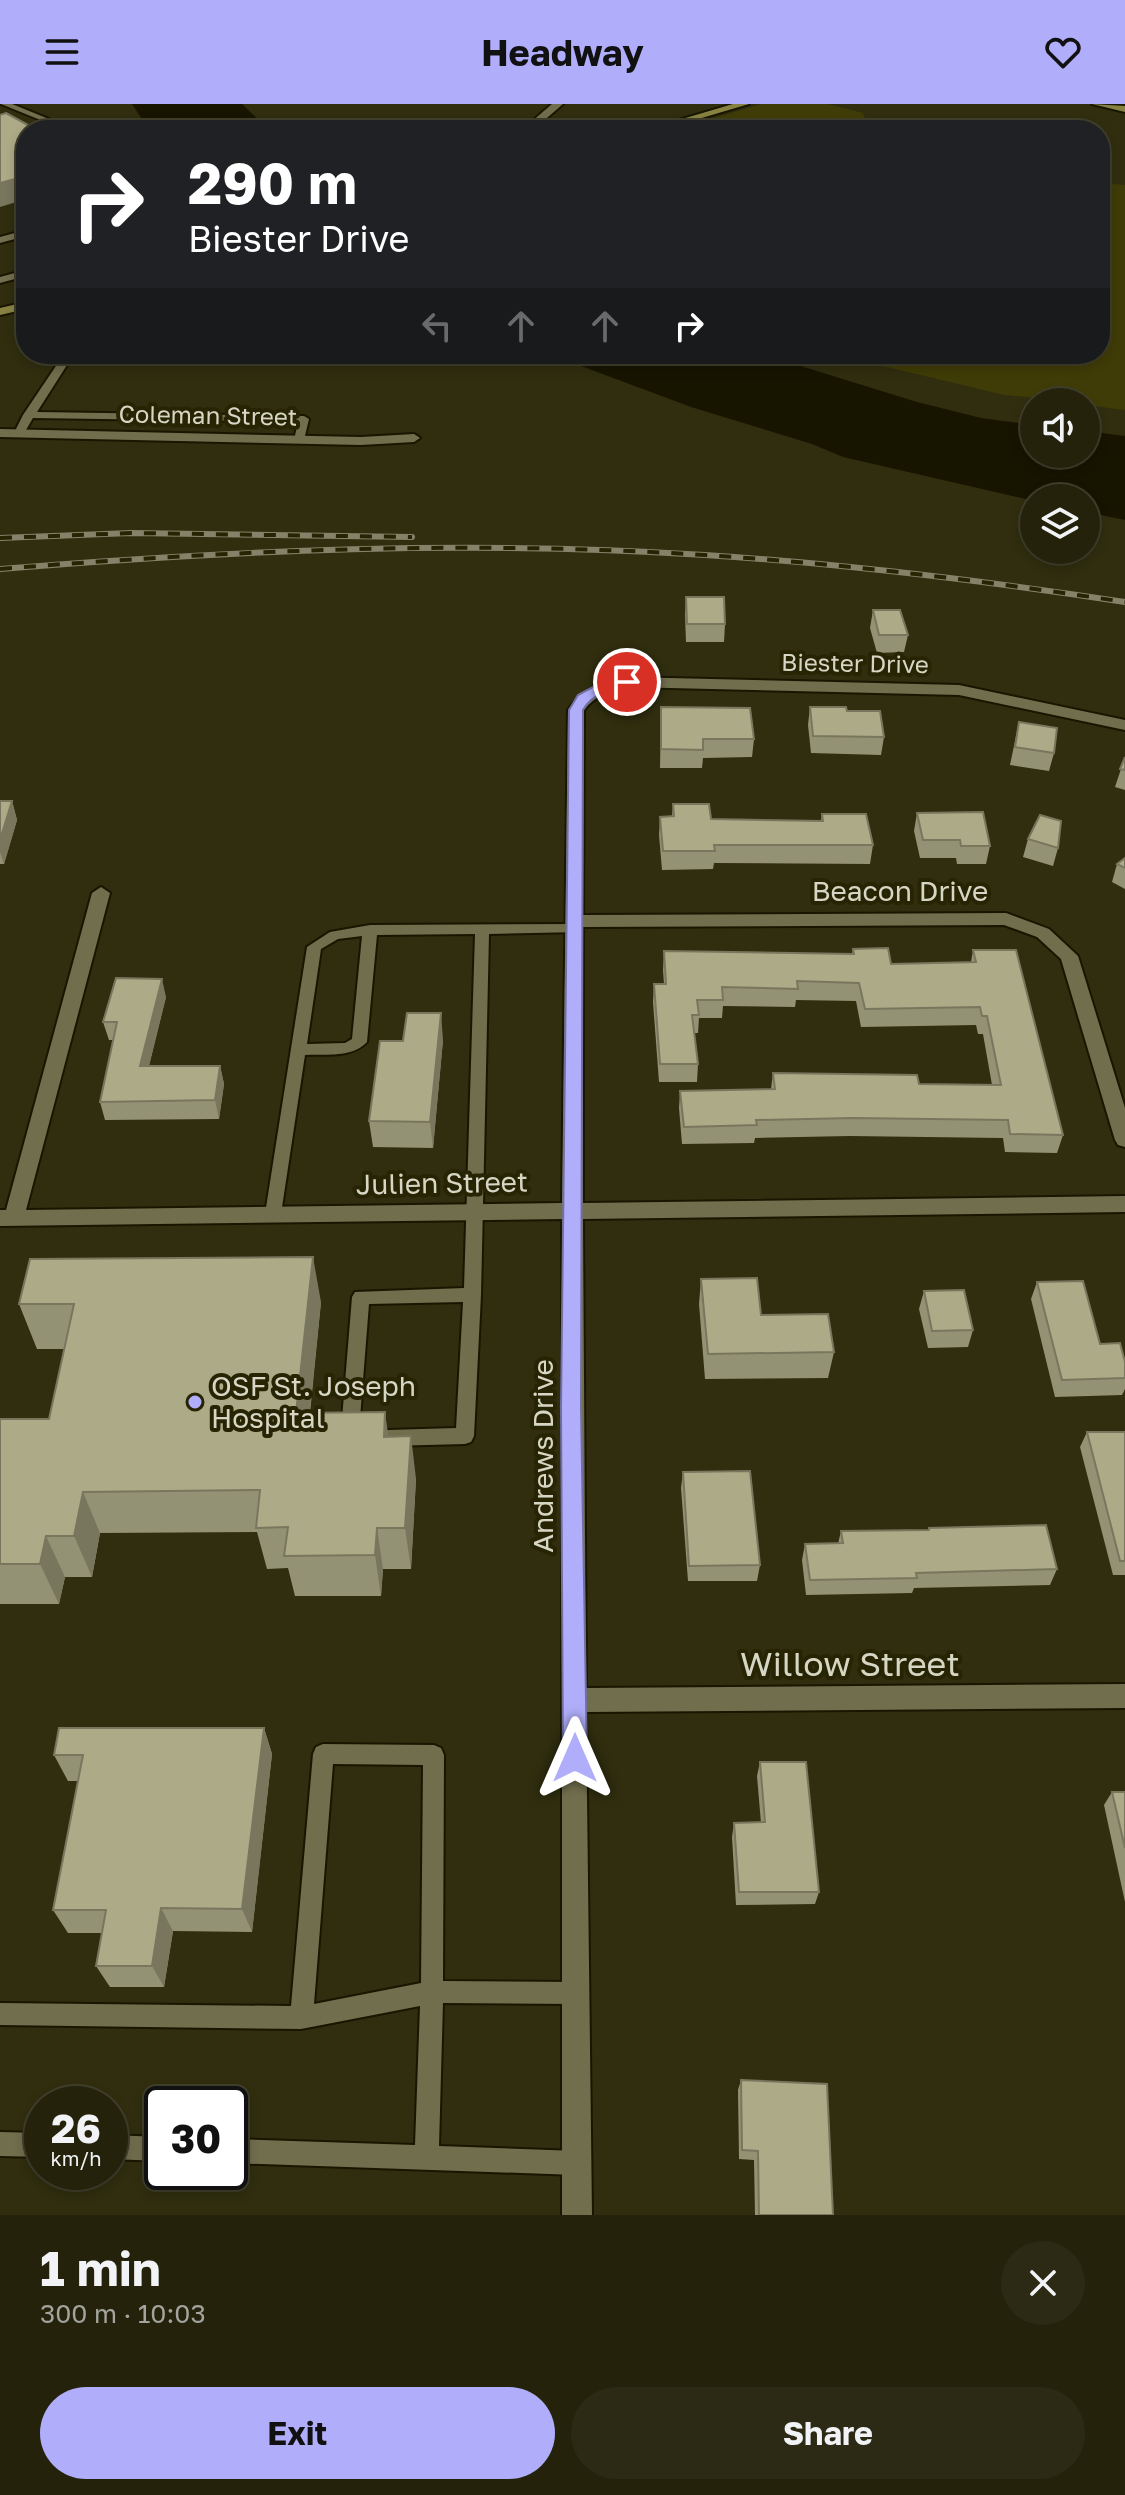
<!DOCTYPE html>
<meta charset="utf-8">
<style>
body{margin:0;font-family:"Golos Text",sans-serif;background:#2c2a14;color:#f1f3f6;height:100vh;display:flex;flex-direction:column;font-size:30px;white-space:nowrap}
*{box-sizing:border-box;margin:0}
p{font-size:26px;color:#a3a49d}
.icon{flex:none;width:44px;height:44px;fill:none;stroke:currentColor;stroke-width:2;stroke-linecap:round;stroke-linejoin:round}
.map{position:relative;height:2111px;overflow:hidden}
.sheet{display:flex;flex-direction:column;background:#24220b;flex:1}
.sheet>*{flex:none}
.guide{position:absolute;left:16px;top:16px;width:1094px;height:244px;border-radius:32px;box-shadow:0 4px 12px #0003,0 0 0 2px #413f2c;background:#202124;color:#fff;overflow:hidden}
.controls{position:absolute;left:1020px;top:284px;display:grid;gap:16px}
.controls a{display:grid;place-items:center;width:80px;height:80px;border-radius:50%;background:#24220b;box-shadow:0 4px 12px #0003,0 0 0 2px #413f2c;font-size:40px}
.speed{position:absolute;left:24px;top:1982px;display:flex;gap:16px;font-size:40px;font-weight:700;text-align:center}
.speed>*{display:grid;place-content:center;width:104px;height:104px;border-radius:50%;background:#24220b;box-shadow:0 4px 12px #0003,0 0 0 2px #413f2c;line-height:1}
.speed small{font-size:20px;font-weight:400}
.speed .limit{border:4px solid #111;border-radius:12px;background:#fff;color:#111}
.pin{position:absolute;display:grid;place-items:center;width:68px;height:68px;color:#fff;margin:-34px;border:4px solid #fff;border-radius:50%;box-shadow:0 2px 8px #0007}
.me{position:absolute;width:88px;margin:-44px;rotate:0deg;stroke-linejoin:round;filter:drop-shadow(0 0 6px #0008)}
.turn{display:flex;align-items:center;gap:28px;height:168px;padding:0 40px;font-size:36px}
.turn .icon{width:104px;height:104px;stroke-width:2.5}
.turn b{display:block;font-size:56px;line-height:68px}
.lanes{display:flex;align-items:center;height:76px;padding:0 40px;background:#0003;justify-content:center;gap:40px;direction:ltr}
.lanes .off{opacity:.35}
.round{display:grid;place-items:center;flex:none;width:84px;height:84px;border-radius:42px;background:#2c2a14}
.summary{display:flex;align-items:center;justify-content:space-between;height:136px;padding:0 40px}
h1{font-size:48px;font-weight:700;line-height:60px}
.action{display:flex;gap:16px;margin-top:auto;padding:16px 40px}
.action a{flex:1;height:92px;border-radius:48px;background:#b0aefa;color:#111;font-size:32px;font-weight:700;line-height:92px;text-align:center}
.action a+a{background:#2c2a14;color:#f1f3f6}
header{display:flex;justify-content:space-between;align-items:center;height:104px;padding:0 40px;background:#b0aefa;color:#111;font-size:36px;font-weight:700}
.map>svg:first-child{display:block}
.green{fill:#403c07}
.water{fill:#171500}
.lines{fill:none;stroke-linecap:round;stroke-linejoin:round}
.lane-casing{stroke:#191600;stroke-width:4}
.street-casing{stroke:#191600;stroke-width:4}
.secondary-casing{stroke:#191600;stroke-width:4}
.lane{fill:#706e4d;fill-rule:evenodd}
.street{fill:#706e4d;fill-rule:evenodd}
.secondary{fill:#878242;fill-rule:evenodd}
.rail-casing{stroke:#84836a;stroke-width:6}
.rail{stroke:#272404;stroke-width:4;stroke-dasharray:12;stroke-linecap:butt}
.wall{fill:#949274}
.shaded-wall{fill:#78775e}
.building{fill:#acaa87;stroke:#78775e;stroke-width:2}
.route{fill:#b0aefa;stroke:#7271a2;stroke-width:2}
.poi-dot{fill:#b0aefa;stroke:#272404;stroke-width:3}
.labels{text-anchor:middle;stroke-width:8;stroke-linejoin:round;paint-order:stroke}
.far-street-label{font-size:24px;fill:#d6d6c4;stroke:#272404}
.street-label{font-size:28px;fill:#d6d6c4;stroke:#272404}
.poi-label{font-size:28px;fill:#d6d6c4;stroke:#272404;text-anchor:start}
.near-street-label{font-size:34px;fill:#d6d6c4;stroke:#272404}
</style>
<header><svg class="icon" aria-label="menu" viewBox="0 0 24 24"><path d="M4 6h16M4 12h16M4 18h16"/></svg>Headway<svg class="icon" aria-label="heart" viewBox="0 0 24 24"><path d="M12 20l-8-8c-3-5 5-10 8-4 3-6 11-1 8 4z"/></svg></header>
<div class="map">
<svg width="1125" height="2111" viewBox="0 0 1125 2111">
<rect width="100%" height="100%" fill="#302e0f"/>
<path class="green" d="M761,0H827L863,9L866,19L908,26H675Z
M1100,79L1125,81V306L1086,301V298L1004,291L854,255L858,250H1100Z"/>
<path class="water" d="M132,0H242L269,26H149Z
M549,250H762L917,298L981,314L1034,321V350H1086V327L1125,332V416L1086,408V394H1034V397L843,353L812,340L691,303Z"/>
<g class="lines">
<g class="lane-casing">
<path id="lane" d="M1,0H12L76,26H65Z
M26,126V132L0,139V133Z
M26,166V172L0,179V173Z
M64,250H74L37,308L304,312L309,315L304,336L299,339L294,336L298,318L33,314L23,331H15L14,329L23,311Z
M576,820L581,822L583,825L581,828L489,830L481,1191L474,1332L471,1338L465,1340L388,1342L382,1340L379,1334L382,1328L388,1326L456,1324L463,1198L369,1200L359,1327L356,1333L350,1335L344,1333L341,1327L352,1193L355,1188L464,1184L475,830L377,831L367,938C352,954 326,950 305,951L281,1110L279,1115H267L265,1110L307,843L330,828L370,821ZM362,832L352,935L345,939L307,940L321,845L338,835Z
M323,1640L434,1641L441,1644L444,1651L443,1877L575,1878L583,1881L586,1889L583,1897L575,1900L443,1899L439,2042L577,2047L585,2051L589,2059L585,2067L577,2071L230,2059V2035L415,2041L420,1902L301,1925L0,1921V1899L291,1902L313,1650L316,1643ZM333,1660L423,1661L421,1879L314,1900Z
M0,2028L42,2029V2053L0,2052Z
M110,2031L162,2033V2057L110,2055Z"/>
</g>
<g class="street-casing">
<path id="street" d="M552,0H563L533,26H522Z
M0,325L361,333L414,330L420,334L414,338L361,341L0,333Z
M627,573L959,581L1125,616V626L959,591L627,583C609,586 595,592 584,606L583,811L1006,809L1049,825L1078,852L1125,1004V1043L1118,1041L1115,1036L1061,855L1037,833L1004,821L583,823V1099L1125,1092V1108L583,1115L586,1584L1125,1580V1604L586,1608L592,2111H562V1115L0,1122V1106H6L92,789L101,783L110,789L26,1106L562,1099L568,606C583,584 602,578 627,573Z"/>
</g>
<g class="secondary-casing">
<path id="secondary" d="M733,0H749L661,26H645Z
M1092,0L1125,2V8Z
M26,198V205L0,211V204Z"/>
</g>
<use href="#lane" class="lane"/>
<use href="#street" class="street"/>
<use href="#secondary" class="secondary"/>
<g class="rail-casing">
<path id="rail" d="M0,434L131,429L412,433
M0,465C235,446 470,436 705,451C846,460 986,477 1125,498"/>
</g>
<use href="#rail" class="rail"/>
</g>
<path class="wall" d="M686,493L725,520L724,538H686L685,511Z
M873,506L908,531L904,548L877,549L870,524Z
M661,603L754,635L752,653L703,654L702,664H660Z
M810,603L847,607L884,633L881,651L811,649L808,621Z
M1019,618L1054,649L1049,667L1010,661Z
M1125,653V686L1115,683Z
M0,697H12L17,716L4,760H0Z
M673,700L711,715L821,717L822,710L873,741L870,760L714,759L713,765L662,766L659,731L660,713L672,712Z
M917,709L990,742L986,760H957L956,754H920L914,727Z
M1028,735L1058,744L1053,762L1023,753Z
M1125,754V785L1112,778L1117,760Z
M853,845L891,860L971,858L973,846L1063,1031L1057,1049L1005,1048L1003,1034L850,1032L755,1034L754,1039L682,1040L679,1004L680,987L771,985L773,969L919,980L992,981L983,930H978L976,921L861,923L856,897L796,896L795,903L723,902L722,914H699L698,929H694L698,960L697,978H659L653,898L654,880H664L663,866L664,847L852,850Z
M166,893L149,962H220L224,980L219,1015L105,1016L100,998L113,936H109L103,918Z
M443,936L433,1044L373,1043L369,1017L403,937Z
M701,1175L761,1211L834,1248L828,1274L705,1275L699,1200Z
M1037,1178L1100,1240L1125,1258V1285L1122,1291L1055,1293L1031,1195Z
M924,1187L973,1226L968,1243L928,1244L919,1205Z
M321,1198L310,1309L389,1332L416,1375L411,1465H383L381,1492H295L288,1464L267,1465L257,1428L100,1429L92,1473H65L59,1500H0V1315H49L64,1245H37L19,1200Z
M1087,1328H1125V1471H1113L1080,1343Z
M683,1368L760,1461L757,1477H688L681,1384Z
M929,1424L1057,1465L1050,1481L914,1484L912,1489L806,1491L802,1456L805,1440H838L841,1427L928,1426Z
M264,1624L272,1650L252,1828L173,1827L164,1883H110L96,1862L102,1829H68L53,1806L78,1677H68L54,1651Z
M760,1658L819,1788L815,1800L736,1801L732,1733L734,1719H761L757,1672Z
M1112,1688H1125V1798L1104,1701Z
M741,1976L833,2111H755L754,2056L739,2055L738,1986Z"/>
<path class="shaded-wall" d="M26,72V95L0,103V79Z
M12,697L17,716L4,760L0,748V736Z
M162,875L166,893L144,981L140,962Z
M441,909L443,936L433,1044L430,1018Z
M220,962L224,980L219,1015L215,996Z
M313,1153L321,1198L305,1352L296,1309Z
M385,1308L391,1351L384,1333Z
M411,1332L416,1375L411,1465L405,1424Z
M83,1388L100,1429L92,1473L74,1432Z
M377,1424L383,1465L381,1492L375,1451Z
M46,1432L65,1473L59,1500L40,1460Z
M264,1624L272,1650L252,1828L242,1805Z
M161,1804L173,1827L164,1883L152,1862Z"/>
<path class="building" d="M6,9L37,26H26V72L0,79V11Z
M686,493H724L725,520H687Z
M873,506H900L908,531H879Z
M661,603L750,604L754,635H703V646L661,645Z
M810,603H846L847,607H880L884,633L813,632Z
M1019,618L1057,624L1054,649L1015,643Z
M1125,653V666L1120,665Z
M0,697H12L0,736Z
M673,700H709L711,715L823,717L822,710H866L873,741H714L715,747H663L660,713L674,712Z
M983,708L990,742H961L960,736H923L917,709Z
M1040,711L1061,717L1058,744L1028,735Z
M1125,754V764L1117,760Z
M888,844L891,860L976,858L973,846H1016L1063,1031L1010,1030L1008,1016L853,1014L756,1016L757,1021L684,1023L680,987L775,985L773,969L917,971L919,980L1001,981L987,912H982L980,903L865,905L859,879L797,877L798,885L722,883L723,896H697L699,911H692L698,960H660L654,880H666L664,847L854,850L853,845Z
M116,874L162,875L140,962H220L215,996L100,998L117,918H103Z
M407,909H441L430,1018L369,1017L380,937H403Z
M313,1153L296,1309L385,1308L384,1333L411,1332L405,1424H377L375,1451L284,1452L288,1423L256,1424L260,1386L83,1388L74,1432H46L40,1460H0V1315H49L74,1200H19L30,1155Z
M757,1174L761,1211L828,1210L834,1248L708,1250L701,1175Z
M1083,1177L1100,1240L1120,1239L1125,1258V1274L1062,1276L1037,1178Z
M964,1186L973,1226L932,1227L924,1187Z
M1087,1328H1125V1457H1120Z
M750,1367L760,1461L689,1462L683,1368Z
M1046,1421L1057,1465L916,1469L917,1474L810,1476L805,1440L843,1439L841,1427L929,1426V1424Z
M59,1624H264L242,1805L161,1804L152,1862H96L106,1806H53L83,1651H54Z
M760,1658H806L819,1788H739L734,1719L765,1718Z
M1112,1688H1125V1744Z
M741,1976L827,1980L833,2111H759L758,2047L742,2046Z"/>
<path class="route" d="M627,574L632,575V581C613,585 593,588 583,606L581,1303L587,1654L584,1663L575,1666L567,1663L563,1654L561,1303L569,606L578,591L602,578Z"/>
<circle class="poi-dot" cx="195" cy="1298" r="8"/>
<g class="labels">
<g class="far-street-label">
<text transform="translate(208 312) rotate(1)" y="8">Coleman Street</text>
<text transform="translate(855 560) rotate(1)" y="8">Biester Drive</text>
</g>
<g class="street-label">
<text x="900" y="797">Beacon Drive</text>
<text transform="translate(442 1079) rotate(-1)" y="10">Julien Street</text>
<text transform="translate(543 1352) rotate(-90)" y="10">Andrews Drive</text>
</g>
<g class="poi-label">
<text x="211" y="1292">OSF St. Joseph<tspan x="211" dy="32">Hospital</tspan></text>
</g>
<g class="near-street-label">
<text x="850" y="1572">Willow Street</text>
</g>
</g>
</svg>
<div class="controls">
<a><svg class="icon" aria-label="sound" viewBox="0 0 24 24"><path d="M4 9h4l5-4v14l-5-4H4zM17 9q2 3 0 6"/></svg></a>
<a><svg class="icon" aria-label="layers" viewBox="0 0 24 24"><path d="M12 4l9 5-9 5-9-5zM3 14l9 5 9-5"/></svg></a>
</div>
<div class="speed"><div>26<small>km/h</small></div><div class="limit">30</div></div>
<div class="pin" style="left:627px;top:578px;background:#d93025"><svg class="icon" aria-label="arrive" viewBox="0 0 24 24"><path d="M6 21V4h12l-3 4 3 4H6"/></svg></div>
<svg class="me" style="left:575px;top:1654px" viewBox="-20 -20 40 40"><path d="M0-17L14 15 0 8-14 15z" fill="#b0aefa" stroke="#fff" stroke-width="4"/></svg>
<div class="guide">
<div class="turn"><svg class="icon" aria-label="right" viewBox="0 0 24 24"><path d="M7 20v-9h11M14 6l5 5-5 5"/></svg><div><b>290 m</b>Biester Drive</div></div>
<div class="lanes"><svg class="icon off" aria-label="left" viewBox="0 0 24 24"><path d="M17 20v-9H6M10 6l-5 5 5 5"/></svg><svg class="icon off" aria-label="ahead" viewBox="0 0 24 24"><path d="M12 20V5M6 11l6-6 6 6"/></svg><svg class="icon off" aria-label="ahead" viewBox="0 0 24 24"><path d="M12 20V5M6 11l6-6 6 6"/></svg><svg class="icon" aria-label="right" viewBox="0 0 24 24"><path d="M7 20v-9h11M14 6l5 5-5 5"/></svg></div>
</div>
</div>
<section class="sheet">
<div class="summary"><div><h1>1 min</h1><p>300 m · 10:03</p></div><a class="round"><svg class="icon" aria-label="close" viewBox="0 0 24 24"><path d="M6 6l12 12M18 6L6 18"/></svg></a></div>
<div class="action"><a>Exit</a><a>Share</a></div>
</section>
